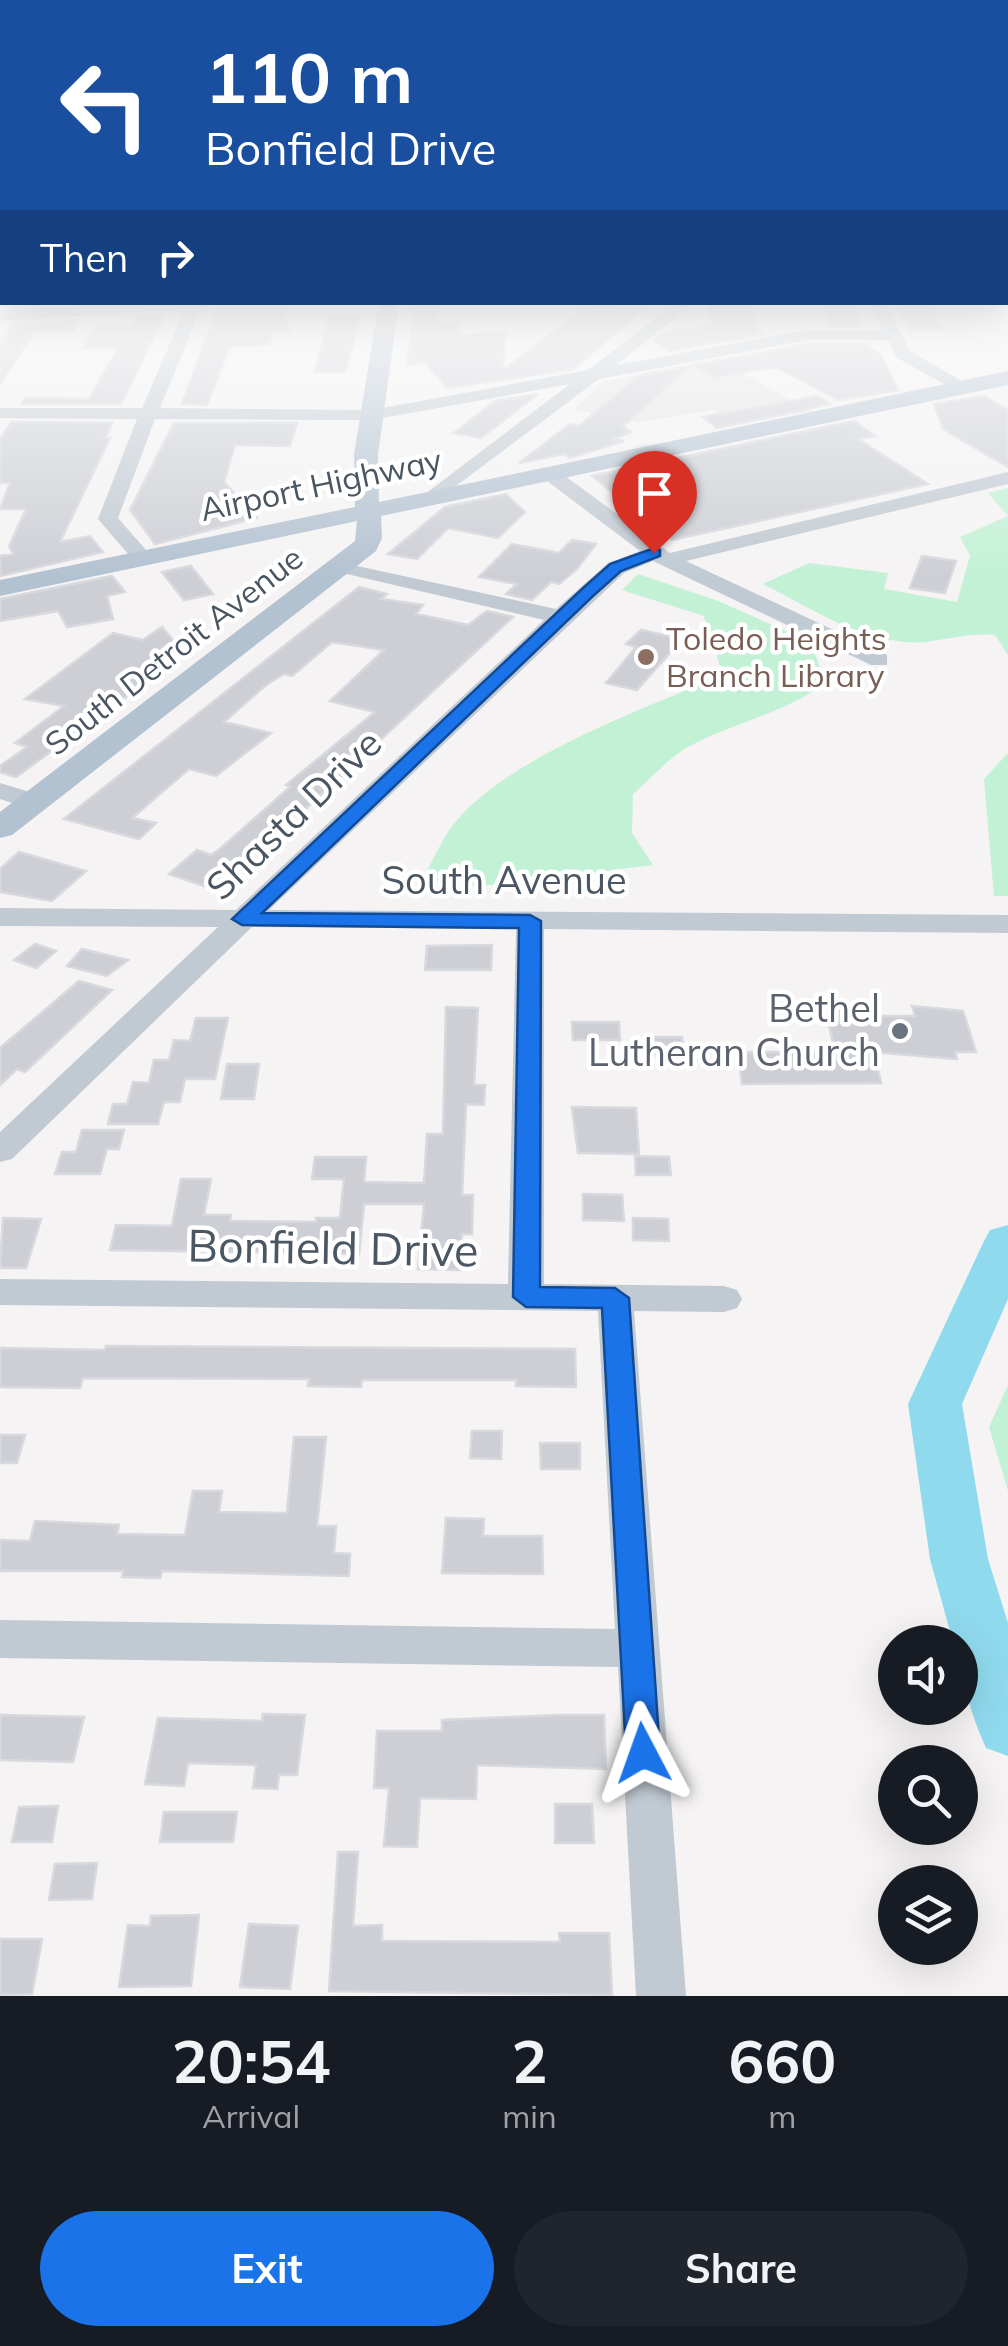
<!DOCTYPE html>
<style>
body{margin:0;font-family:Mulish,sans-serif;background:#20242c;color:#f1f3f6;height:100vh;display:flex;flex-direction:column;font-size:38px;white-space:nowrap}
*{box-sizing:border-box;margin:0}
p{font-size:32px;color:#9ea1a6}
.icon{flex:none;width:55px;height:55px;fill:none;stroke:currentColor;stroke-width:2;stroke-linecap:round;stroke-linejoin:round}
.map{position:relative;height:1996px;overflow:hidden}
.panel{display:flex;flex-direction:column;background:#171b24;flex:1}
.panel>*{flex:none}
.hud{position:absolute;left:0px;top:0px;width:1010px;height:305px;box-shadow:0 10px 40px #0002;background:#1a4fa0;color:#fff;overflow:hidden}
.controls{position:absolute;left:878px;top:1625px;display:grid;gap:20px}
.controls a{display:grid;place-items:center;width:100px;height:100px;border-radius:50%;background:#171b24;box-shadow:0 10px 40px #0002;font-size:50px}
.pin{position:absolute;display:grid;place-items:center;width:85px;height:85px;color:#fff;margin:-102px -42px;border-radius:50% 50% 50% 0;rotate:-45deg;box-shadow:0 0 10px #0007}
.pin .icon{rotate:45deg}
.me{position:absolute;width:110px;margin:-55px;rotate:356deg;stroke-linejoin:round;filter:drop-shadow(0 0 8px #0008)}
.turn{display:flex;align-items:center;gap:35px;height:210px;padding:0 40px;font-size:45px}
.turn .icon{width:130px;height:130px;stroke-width:2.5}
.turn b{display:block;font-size:70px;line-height:85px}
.then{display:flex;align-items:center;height:95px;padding:0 40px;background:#0003;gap:20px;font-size:38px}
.eta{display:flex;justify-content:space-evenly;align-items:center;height:170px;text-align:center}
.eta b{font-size:60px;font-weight:700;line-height:70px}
.primary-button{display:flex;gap:20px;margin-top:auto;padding:20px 40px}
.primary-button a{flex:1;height:115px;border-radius:60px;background:#1a73e8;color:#fff;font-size:40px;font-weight:700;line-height:115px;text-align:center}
.primary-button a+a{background:#20242c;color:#f1f3f6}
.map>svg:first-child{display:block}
.education{fill:#e6e4e5}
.green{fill:#c3f1d5}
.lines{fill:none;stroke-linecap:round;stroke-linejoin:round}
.river{fill:#90daee;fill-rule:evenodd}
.building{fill:#cdcfd5;stroke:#d7d9de;stroke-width:2.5}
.minor{fill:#c1cad2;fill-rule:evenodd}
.major{fill:#b3c2d1;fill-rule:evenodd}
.route{fill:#1a73e8;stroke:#114b97;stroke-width:2.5}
.education-dot{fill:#8d6e63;stroke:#fff;stroke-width:4}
.worship-dot{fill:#6b7280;stroke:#fff;stroke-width:4}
.labels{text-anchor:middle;stroke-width:9;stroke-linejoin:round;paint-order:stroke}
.far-street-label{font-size:32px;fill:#4a5661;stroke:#fff}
.far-education-label{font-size:32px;fill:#785e54;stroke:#fff;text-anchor:start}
.street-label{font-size:38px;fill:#4a5661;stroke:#fff}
.worship-label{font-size:38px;fill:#5b616d;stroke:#fff;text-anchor:end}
.near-street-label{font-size:45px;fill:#4a5661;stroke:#fff}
</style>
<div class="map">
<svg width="1008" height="1996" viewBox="0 0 1008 1996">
<rect width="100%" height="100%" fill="#f5f3f3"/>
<path class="education" d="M716,359L812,411L738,424L714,410L640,422L573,410L604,381Z"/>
<path class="green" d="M1008,488V655L995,635C969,633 950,639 925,642C868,647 811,608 763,584L809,563L888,573L884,589L957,602L970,556L960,537L1008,516L988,493Z
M638,574L718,601L811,642L825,683C784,714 733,722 688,747C668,758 651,779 633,794L632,833L653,865L456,889L424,877C432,861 440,844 450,829C499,760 646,708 723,675L704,616L622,590Z
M1008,753V896H994L984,779Z
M1008,1385V1491L989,1427Z"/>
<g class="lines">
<path class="river" d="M1008,1225V1299L962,1404L988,1559L1008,1623V1756L986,1748C971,1714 960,1679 960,1642H953L930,1559L908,1404L983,1243L990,1230Z"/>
</g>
<path class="building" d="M415,302H438L436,321H460L458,335L505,332L503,370L593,302L643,309L574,369L447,388L425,362L407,366Z
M719,302H749L758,331L764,334L670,351L653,341L663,333L713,325L707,304Z
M823,302H852L863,326H830Z
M896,302H927L943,330H910Z
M217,309H283L289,333H273L268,345L230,346L207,405L182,404Z
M165,314L121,404H22L25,398L89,399L118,348H82L95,326H132L137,316Z
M330,315H361L345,372H315Z
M80,320L73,331L34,332L0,384V344L12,324Z
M809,344H871L865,346L880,354L898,390L839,400L775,367L714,378L693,365Z
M689,367L623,426L631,432L614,439L624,441L570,458L564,454L519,463L570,424L579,426L638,376Z
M538,394L481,438L454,433L495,401Z
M818,396L830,404L717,428L703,417Z
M984,396L1008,410V467L943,429L934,404Z
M854,421L875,436L858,439L928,484L672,540L592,476Z
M11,422L112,423L105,438H110L60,542L90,536L103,552L0,576V556L13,554L9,546L26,509H0L10,483H0V439Z
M174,423H297L290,446L235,445L224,482L257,518L155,544L130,510Z
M506,494L525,512L498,538L448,528L417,559L388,554L445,507Z
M572,540L596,544L577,569L559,584L551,582L532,600L506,594L517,584L479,577L512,544L559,553Z
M922,556L956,561L945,593L910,588Z
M191,566L213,594L184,600L162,572Z
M112,576L125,592L107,596L113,619L67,627L58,611L0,621V599Z
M359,587L387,594L381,599L423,605L416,614L468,625L487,611L513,617L298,816L293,814L210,888L169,874L197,850L211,855L221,848L290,787L286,785L375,712L330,701L384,650L332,642L292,676L284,674L266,685L224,722L271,733L216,776L189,769L132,818L156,823L139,839L64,819Z
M162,627L185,654L16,777L0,772V766L27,747L15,743L64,706L25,699L113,633L143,640Z
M641,630L682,639L637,690L606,683L636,647L626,644Z
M19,852L86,871L52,901L0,892V869Z
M35,944L56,951L36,968L14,960Z
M492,945L491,970H425L427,946Z
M82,949L128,960L107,976L67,966Z
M79,981L112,990L25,1072L17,1069L0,1085V1048Z
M912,1006L963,1011L976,1052H955L957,1059L874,1052L881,1083L742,1084L738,1052H835L825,1007H860L862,1016H915Z
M446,1007L478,1008L474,1085H485L484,1105L466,1104L462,1195H473L472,1234H462L460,1270L418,1269L424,1204H364L359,1254L110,1250L116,1225L172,1226L181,1179H211L204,1215H231L230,1221L316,1222V1218H340L344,1179H312L315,1157H366L364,1182L424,1183L427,1134H443Z
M196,1018H228L215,1079H185L180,1102H164L158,1124H108L113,1104H127L133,1082L149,1083L154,1060H169L174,1040L190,1041Z
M572,1022H619L620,1040H573Z
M653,1037H682L684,1057L655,1056Z
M227,1064H259L254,1099H221Z
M572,1107L636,1108L639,1154L578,1153Z
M82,1130H124L119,1149H107L100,1174H55L62,1152H76Z
M635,1156L669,1157L671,1175H636Z
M583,1194L622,1195L624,1221L583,1220Z
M3,1218L41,1219L26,1268H0Z
M633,1218L668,1219L669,1241L633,1240Z
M106,1346L575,1349L576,1387L516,1386V1380H362L361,1387L308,1386L309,1379L83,1378L80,1388L0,1387V1348L105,1350Z
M472,1431H502L501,1459L470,1458Z
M0,1435H25L17,1463H0Z
M294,1437H326L317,1526H336L334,1553L350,1554L349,1576L162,1571L160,1578L122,1577L123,1571H0V1540L30,1541L35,1521L119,1525L117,1534L185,1535L193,1491H222L219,1512L287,1513Z
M540,1443H580V1469H541Z
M446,1518L484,1519L483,1536H542L543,1574L442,1573Z
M263,1714L305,1715L297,1775H279L277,1789L253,1788L256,1765L188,1763L184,1786L145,1784L158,1718L262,1721Z
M0,1715L84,1717L73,1762L0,1760Z
M560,1715H604L606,1769L477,1765L476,1799L420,1798L417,1847L384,1846L389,1788H374L377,1731H442V1720Z
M555,1804H592L594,1843H555Z
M58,1806L52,1842H12L19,1807Z
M164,1812H237L233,1842H160Z
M338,1852H358L353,1926L382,1925V1941L560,1942L559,1933H609L612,1995L329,1991Z
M97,1863L92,1899L49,1900L55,1864Z
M199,1915L191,1986L119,1987L128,1925L150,1926L151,1916Z
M249,1924L298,1926L290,1989L240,1987Z
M0,1939H42L32,1994L0,1995Z"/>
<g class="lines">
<path class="minor" d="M140,302L217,303L201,308L160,408L372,410L588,370L677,302H696L616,365L809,330H883L869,302H885L910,351L972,387L957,391L897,358L888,340H809L599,379L432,504L422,498L425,494L570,384L372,420L155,419L118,518L153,558L142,564L135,562L98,519L137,419L0,418V408H142L185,309L0,321V311Z
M543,470H557L670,553L1008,472V484L686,561L887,655V665H871L653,561L624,573L269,910L1008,915V933L544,929V1284L724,1286L737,1290L742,1299L737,1308L724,1312L634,1311L686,1996H636L618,1667L0,1658V1620L615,1629L598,1311L0,1305V1279L508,1284L516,929L252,927L12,1159L0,1162V1132L218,927L0,926V908L236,910L544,620L334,571V561L556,609L608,563L640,551L543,478Z
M0,783L43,796L47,802L34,810L0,799Z"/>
<path class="major" d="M379,302H399L378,454L379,502L1008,371V385L381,516L382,538L376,551L12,835L0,838V812L355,541L357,521L0,596V580L355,507L354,454Z"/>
</g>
<linearGradient id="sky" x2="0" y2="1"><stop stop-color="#85c3ea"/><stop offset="0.51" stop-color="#fafafa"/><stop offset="1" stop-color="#fafafa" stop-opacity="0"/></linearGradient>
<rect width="1008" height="577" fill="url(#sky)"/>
<path class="route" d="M654,548L660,550V556L621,571L593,596L262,913L530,915L541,921L540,1287L615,1288L629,1298L660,1753L655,1765L643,1769L631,1765L626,1753L602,1308L526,1307L513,1297L519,928L242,925L232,919L582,589L610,564Z"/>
<circle class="education-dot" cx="646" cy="657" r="10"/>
<circle class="worship-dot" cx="900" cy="1031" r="10"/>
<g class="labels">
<g class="far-street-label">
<text transform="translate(321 485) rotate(-12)" y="11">Airport Highway</text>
<text transform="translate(174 651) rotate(-38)" y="11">South Detroit Avenue</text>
</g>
<g class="far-education-label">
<text x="666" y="650">Toledo Heights<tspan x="666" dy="37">Branch Library</tspan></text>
</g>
<g class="street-label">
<text transform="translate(294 815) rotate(-44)" y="13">Shasta Drive</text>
<text x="504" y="894">South Avenue</text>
</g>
<g class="worship-label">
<text x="880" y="1022">Bethel<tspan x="880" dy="44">Lutheran Church</tspan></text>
</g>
<g class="near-street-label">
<text transform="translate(333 1248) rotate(1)" y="16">Bonfield Drive</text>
</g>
</g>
</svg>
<div class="controls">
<a><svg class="icon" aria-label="sound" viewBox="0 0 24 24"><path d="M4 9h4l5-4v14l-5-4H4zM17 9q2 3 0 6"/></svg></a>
<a><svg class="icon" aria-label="search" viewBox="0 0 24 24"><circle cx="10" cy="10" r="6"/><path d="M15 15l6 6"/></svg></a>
<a><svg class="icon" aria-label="layers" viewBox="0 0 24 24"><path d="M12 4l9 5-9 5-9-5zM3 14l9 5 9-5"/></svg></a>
</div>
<div class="pin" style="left:654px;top:553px;background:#d93025"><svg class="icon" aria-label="arrive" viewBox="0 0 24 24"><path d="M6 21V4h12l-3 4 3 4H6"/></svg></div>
<svg class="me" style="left:643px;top:1753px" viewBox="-20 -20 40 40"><path d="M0-17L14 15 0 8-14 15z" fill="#1a73e8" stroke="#fff" stroke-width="4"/></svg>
<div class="hud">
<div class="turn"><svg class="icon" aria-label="left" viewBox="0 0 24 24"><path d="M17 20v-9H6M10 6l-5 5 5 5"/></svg><div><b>110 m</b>Bonfield Drive</div></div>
<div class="then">Then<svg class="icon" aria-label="right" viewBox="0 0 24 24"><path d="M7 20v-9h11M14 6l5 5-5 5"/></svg></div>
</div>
</div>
<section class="panel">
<div class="eta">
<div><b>20:54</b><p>Arrival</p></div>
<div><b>2</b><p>min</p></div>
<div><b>660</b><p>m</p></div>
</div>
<div class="primary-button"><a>Exit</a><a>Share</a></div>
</section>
